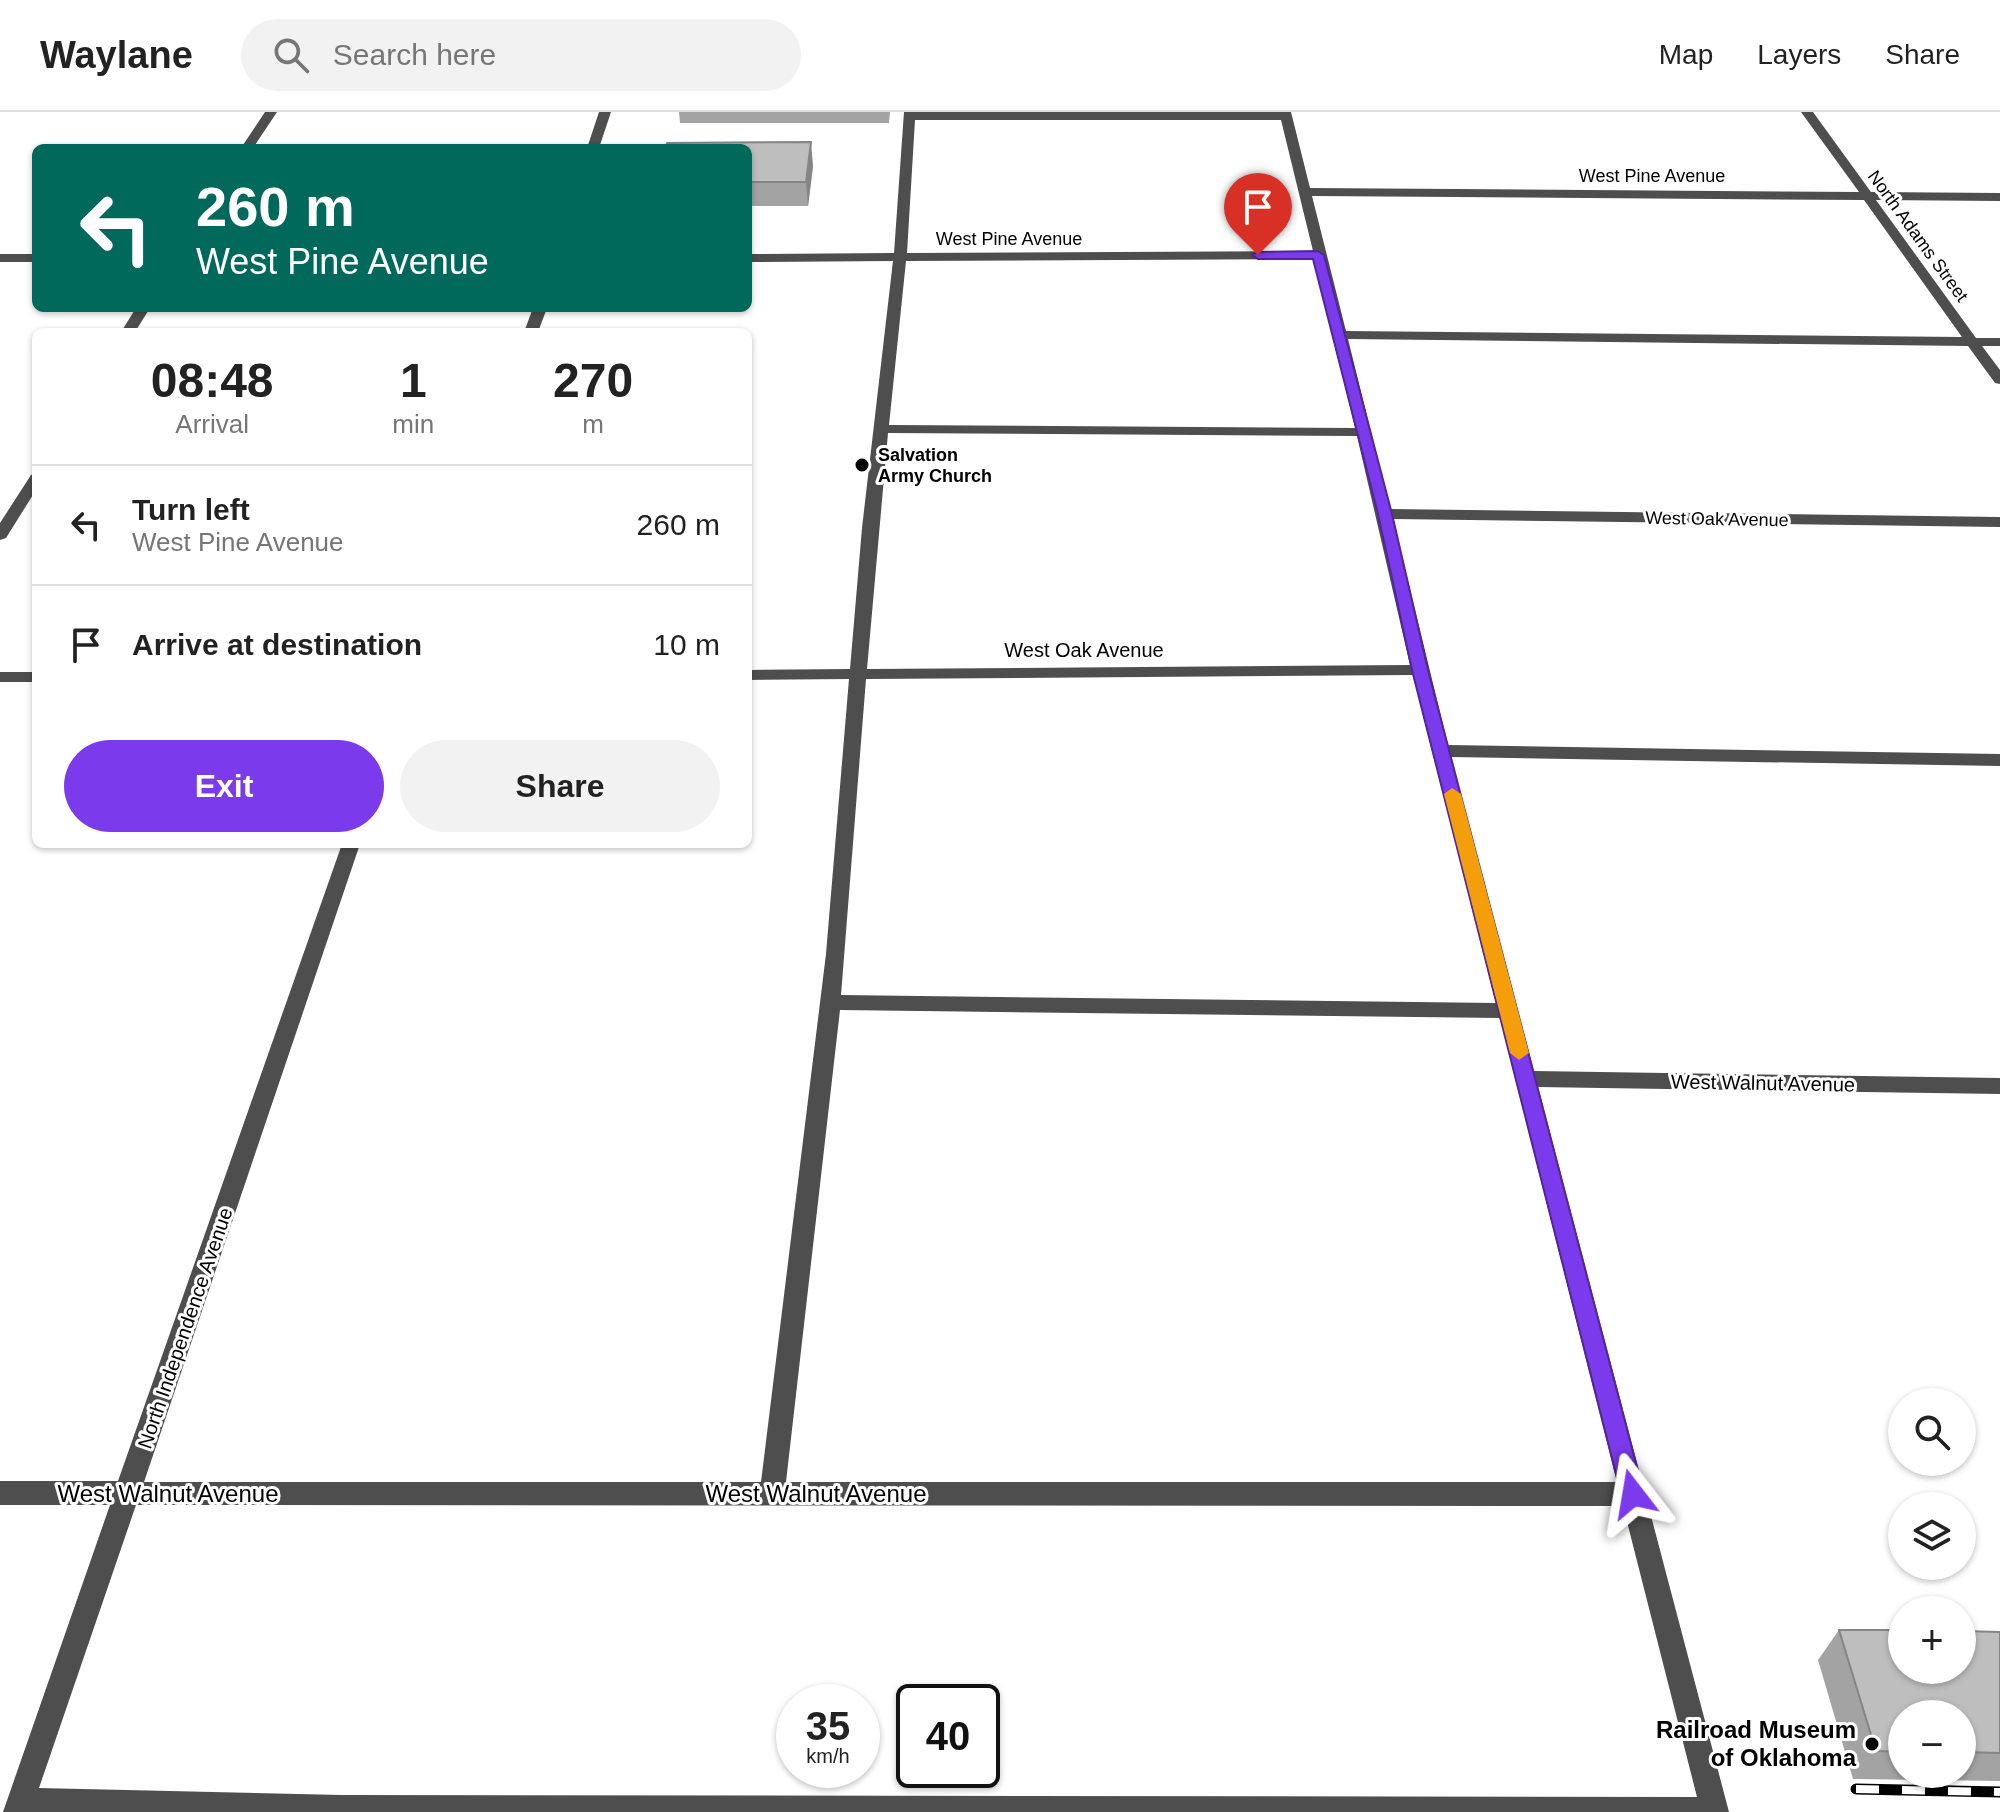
<!DOCTYPE html>
<meta charset="utf-8">
<style>
body{margin:0;font-family:Arial,sans-serif;background:#f2f2f2;color:#222;height:100vh;display:flex;flex-direction:column;font-size:30px;white-space:nowrap}
*{box-sizing:border-box;margin:0}
p{font-size:26px;color:#767676}
.icon{flex:none;width:44px;height:44px;fill:none;stroke:currentColor;stroke-width:2;stroke-linecap:round;stroke-linejoin:round}
.map{position:relative;flex:1;overflow:hidden}
.panel{position:absolute;left:32px;top:216px;width:720px;height:520px;display:flex;flex-direction:column;background:#fff;border-radius:12px;box-shadow:0 2px 6px #0004}
.panel>*{flex:none}
.hud{position:absolute;left:32px;top:32px;width:720px;height:168px;border-radius:12px;box-shadow:0 2px 6px #0004;background:#00695c;color:#fff;overflow:hidden}
.buttons{position:absolute;left:1888px;top:1276px;display:grid;gap:16px}
.buttons a{display:grid;place-items:center;width:88px;height:88px;border-radius:50%;background:#fff;box-shadow:0 2px 6px #0004;font-size:40px}
.speed{position:absolute;left:776px;top:1572px;display:flex;gap:16px;font-size:40px;font-weight:700;text-align:center}
.speed>*{display:grid;place-content:center;width:104px;height:104px;border-radius:50%;background:#fff;box-shadow:0 2px 6px #0004;line-height:1}
.speed small{font-size:20px;font-weight:400}
.speed .limit{border:4px solid #111;border-radius:12px;background:#fff;color:#111}
.pin{position:absolute;display:grid;place-items:center;width:68px;height:68px;color:#fff;margin:-82px -34px;border-radius:50% 50% 50% 0;rotate:-45deg;box-shadow:0 0 8px #0007}
.pin .icon{rotate:45deg}
.me{position:absolute;width:88px;margin:-44px;rotate:346deg;stroke-linejoin:round;filter:drop-shadow(0 0 6px #0008)}
.turn{display:flex;align-items:center;gap:28px;height:168px;padding:0 32px;font-size:36px}
.turn .icon{width:104px;height:104px;stroke-width:2.5}
.turn b{display:block;font-size:56px;line-height:68px}
.eta{display:flex;justify-content:space-evenly;align-items:center;height:136px;text-align:center}
.eta b{font-size:48px;font-weight:600;line-height:56px}
.action{display:flex;gap:16px;margin-top:auto;padding:16px 32px}
.action a{flex:1;height:92px;border-radius:48px;background:#7c3aed;color:#fff;font-size:32px;font-weight:600;line-height:92px;text-align:center}
.action a+a{background:#f2f2f2;color:#222}
ul{padding:0;list-style:none}
li{display:flex;align-items:center;gap:24px;height:120px;padding:0 32px;border-top:2px solid #e0e0e0}
li div{flex:1}
li b{display:block;font-size:30px}
li em{font-style:normal}
header{display:flex;align-items:center;gap:48px;box-sizing:border-box;height:112px;padding:0 40px;background:#fff;border-bottom:2px solid #e0e0e0}
header strong{font-size:38px}
nav{display:flex;gap:44px;margin-inline-start:auto;font-size:28px}
.search{width:560px;height:72px;background:#f2f2f2;display:flex;align-items:center;gap:20px;box-sizing:border-box;padding:0 28px;border-radius:44px;color:#767676;font-size:30px}
.map>svg:first-child{display:block}
.lines{fill:none;stroke-linecap:round;stroke-linejoin:round}
.minor{fill:#4e4e4e;fill-rule:evenodd}
.rail-casing{stroke:#000;stroke-width:11}
.rail{stroke:#fff;stroke-width:8;stroke-dasharray:23;stroke-linecap:butt}
.wall{fill:#a3a3a3;fill-rule:evenodd}
.shaded-wall{fill:#858585}
.building{fill:#bebebe;stroke:#858585;stroke-width:2}
.route{fill:#7c3aed;stroke:#51269a;stroke-width:2}
.slow{fill:#f59e0b}
.poi-dot{fill:#000;stroke:#fff;stroke-width:3}
.labels{text-anchor:middle;stroke-width:6;stroke-linejoin:round;paint-order:stroke}
.far-street-label{font-size:18px;fill:#000;stroke:#fff}
.far-poi-label{font-size:18px;font-weight:bold;fill:#000;stroke:#fff;text-anchor:start}
.street-label{font-size:20px;fill:#000;stroke:#fff}
.near-street-label{font-size:24px;fill:#000;stroke:#fff}
.near-poi-label{font-size:24px;font-weight:bold;fill:#000;stroke:#fff;text-anchor:end}
</style>
<header>
<strong>Waylane</strong>
<div class="search"><svg class="icon" aria-label="search" viewBox="0 0 24 24"><circle cx="10" cy="10" r="6"/><path d="M15 15l6 6"/></svg>Search here</div>
<nav><a>Map</a><a>Layers</a><a>Share</a></nav>
</header>
<div class="map">
<svg width="2000" height="1700" viewBox="0 0 2000 1700">
<rect width="100%" height="100%" fill="#fff"/>
<g class="lines">
<path class="minor" d="M265,0H277L253,36H241Z
M599,0H611L599,36H587Z
M904,0H1291L1310,76L1859,80L1801,0H1813L1871,80L2000,81V89L1876,88L1976,226H2000V234H1982L2000,258V272L1995,271L1968,234L1348,227L1390,397L2000,405V415L1393,407L1448,633L2000,642V654L1451,645L1534,959L2000,966V982L1538,975L1729,1700H3L110,1393H0V1369H118L342,732H360L144,1370H761L826,842L849,567L748,568V558L850,557L862,416L893,149L748,150V142L894,141ZM915,8H1281L1313,139L907,141ZM1312,84L1864,88L1962,225L1346,219ZM1315,147L1355,316L889,313L906,149ZM888,321L1357,324L1410,553L867,557ZM1413,563L1496,891L841,883L866,567ZM840,898L1500,906L1617,1370H786ZM136,1393L1623,1394L1697,1685L342,1683L39,1676Z
M0,142H36V150H0Z
M136,196H150L135,220H121Z
M533,196H547L538,220H524Z
M36,361V378L6,426L0,428V411L31,363Z
M0,560H36V570H0Z"/>
<g class="rail-casing">
<path id="rail" d="M1856,1677L2000,1680"/>
</g>
<use href="#rail" class="rail"/>
</g>
<path class="wall" d="M679,0H890L889,11H680Z
M748,36L813,54L808,94H748Z
M1839,1518L2000,1520V1669L1853,1667L1818,1548ZM1902,1602H1962V1662H1902Z"/>
<path class="shaded-wall" d="M811,30L813,54L808,94L806,70Z"/>
<path class="building" d="M811,30L806,70H748V36H665L667,31Z
M1839,1518H1902V1558H1962V1519L2000,1520V1641L1962,1640V1602H1902V1640L1876,1639Z"/>
<path class="route" d="M1318,139L1324,143L1392,402L1428,558L1644,1382L1641,1390L1633,1393L1625,1390L1621,1382L1412,558L1378,402L1313,147H1258L1252,143L1258,140Z"/>
<path class="slow" d="M1452,676L1461,682L1529,941L1519,948L1510,941L1444,682Z"/>
<g class="poi-dot">
<circle cx="862" cy="353" r="8"/>
<circle cx="1872" cy="1632" r="8"/>
</g>
<g class="labels">
<g class="far-street-label">
<text x="1652" y="70">West Pine Avenue</text>
<text transform="translate(1918 124) rotate(54)" y="6">North Adams Street</text>
<text x="1009" y="133">West Pine Avenue</text>
<text transform="translate(1717 407) rotate(1)" y="6">West Oak Avenue</text>
</g>
<g class="far-poi-label">
<text x="878" y="349">Salvation<tspan x="878" dy="21">Army Church</tspan></text>
</g>
<g class="street-label">
<text x="1084" y="545">West Oak Avenue</text>
<text transform="translate(1763 971) rotate(1)" y="7">West Walnut Avenue</text>
<text transform="translate(185 1216) rotate(-71)" y="7">North Independence Avenue</text>
</g>
<g class="near-street-label">
<text x="168" y="1390">West Walnut Avenue</text>
<text x="816" y="1390">West Walnut Avenue</text>
</g>
<g class="near-poi-label">
<text x="1856" y="1626">Railroad Museum<tspan x="1856" dy="28">of Oklahoma</tspan></text>
</g>
</g>
</svg>
<div class="buttons">
<a><svg class="icon" aria-label="search" viewBox="0 0 24 24"><circle cx="10" cy="10" r="6"/><path d="M15 15l6 6"/></svg></a>
<a><svg class="icon" aria-label="layers" viewBox="0 0 24 24"><path d="M12 4l9 5-9 5-9-5zM3 14l9 5 9-5"/></svg></a>
<a>+</a>
<a>−</a>
</div>
<div class="speed"><div>35<small>km/h</small></div><div class="limit">40</div></div>
<div class="pin" style="left:1258px;top:143px;background:#d93025"><svg class="icon" aria-label="arrive" viewBox="0 0 24 24"><path d="M6 21V4h12l-3 4 3 4H6"/></svg></div>
<svg class="me" style="left:1633px;top:1382px" viewBox="-20 -20 40 40"><path d="M0-17L14 15 0 8-14 15z" fill="#7c3aed" stroke="#fff" stroke-width="4"/></svg>
<div class="hud">
<div class="turn"><svg class="icon" aria-label="left" viewBox="0 0 24 24"><path d="M17 20v-9H6M10 6l-5 5 5 5"/></svg><div><b>260 m</b>West Pine Avenue</div></div>
</div>
<section class="panel">
<div class="eta">
<div><b>08:48</b><p>Arrival</p></div>
<div><b>1</b><p>min</p></div>
<div><b>270</b><p>m</p></div>
</div>
<ul>
<li><svg class="icon" aria-label="left" viewBox="0 0 24 24"><path d="M17 20v-9H6M10 6l-5 5 5 5"/></svg><div><b>Turn left</b><p>West Pine Avenue</p></div><em>260 m</em></li>
<li><svg class="icon" aria-label="arrive" viewBox="0 0 24 24"><path d="M6 21V4h12l-3 4 3 4H6"/></svg><div><b>Arrive at destination</b></div><em>10 m</em></li>
</ul>
<div class="action"><a>Exit</a><a>Share</a></div>
</section>
</div>
